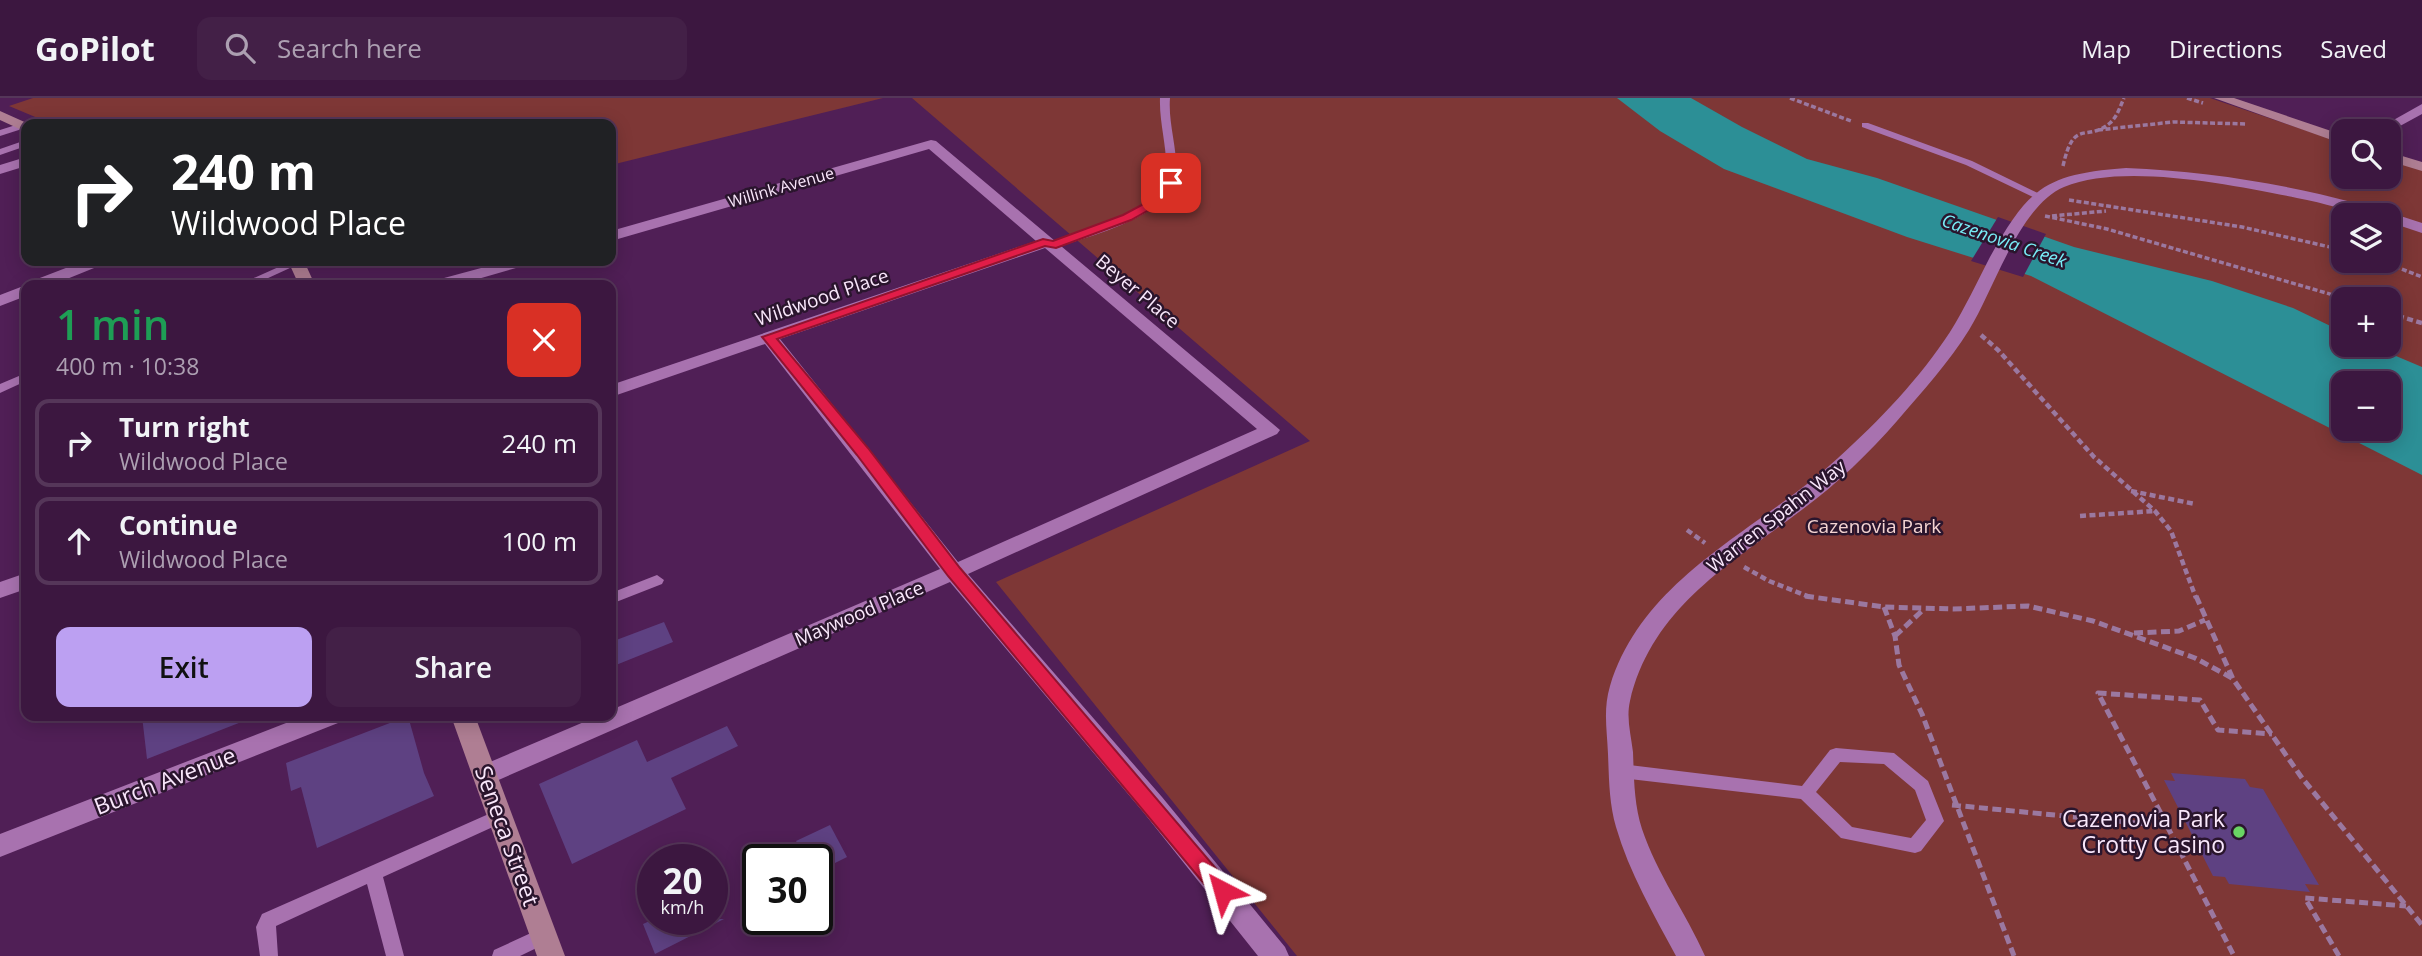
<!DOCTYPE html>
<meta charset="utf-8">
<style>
body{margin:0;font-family:"Open Sans",sans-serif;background:#432047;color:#f1f3f6;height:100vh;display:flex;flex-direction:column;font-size:26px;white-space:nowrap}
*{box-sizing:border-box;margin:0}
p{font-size:23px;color:#ac9fb1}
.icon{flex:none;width:38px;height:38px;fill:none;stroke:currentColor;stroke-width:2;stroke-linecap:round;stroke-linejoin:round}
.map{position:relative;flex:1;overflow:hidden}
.drawer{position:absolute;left:21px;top:182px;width:595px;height:441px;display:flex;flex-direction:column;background:#3c1740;border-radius:14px;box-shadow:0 4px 18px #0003,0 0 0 2px #553659}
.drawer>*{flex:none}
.hud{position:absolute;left:21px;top:21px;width:595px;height:147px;border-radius:14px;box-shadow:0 4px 18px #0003,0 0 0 2px #553659;background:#202124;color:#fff;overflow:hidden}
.buttons{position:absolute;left:2331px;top:21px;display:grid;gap:14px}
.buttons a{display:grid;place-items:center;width:70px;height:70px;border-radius:14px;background:#3c1740;box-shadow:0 4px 18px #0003,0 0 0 2px #553659;font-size:35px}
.speed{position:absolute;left:637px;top:746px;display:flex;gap:14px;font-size:35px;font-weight:700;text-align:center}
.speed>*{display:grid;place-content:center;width:91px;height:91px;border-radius:50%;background:#3c1740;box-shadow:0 4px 18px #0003,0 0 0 2px #553659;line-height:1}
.speed small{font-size:18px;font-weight:400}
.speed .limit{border:4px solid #111;border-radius:10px;background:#fff;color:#111}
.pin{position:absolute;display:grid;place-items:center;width:60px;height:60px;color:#fff;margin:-30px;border-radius:14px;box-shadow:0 4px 10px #0006}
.me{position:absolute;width:77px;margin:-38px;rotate:321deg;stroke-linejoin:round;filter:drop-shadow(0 0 5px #0008)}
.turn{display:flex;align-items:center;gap:24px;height:147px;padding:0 35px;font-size:32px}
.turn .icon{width:91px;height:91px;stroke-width:2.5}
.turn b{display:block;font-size:49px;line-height:60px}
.round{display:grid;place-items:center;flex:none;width:74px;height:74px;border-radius:14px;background:#432047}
.overview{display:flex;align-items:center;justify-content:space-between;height:119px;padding:0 35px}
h1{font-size:42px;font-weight:600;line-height:52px;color:#1e9e55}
.button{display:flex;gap:14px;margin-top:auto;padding:14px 35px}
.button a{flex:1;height:80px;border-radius:14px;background:#bca0f2;color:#111;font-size:28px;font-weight:600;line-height:80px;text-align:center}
.button a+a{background:#432047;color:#f1f3f6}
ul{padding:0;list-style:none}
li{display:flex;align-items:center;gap:21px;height:88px;margin:0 14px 10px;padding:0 21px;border:4px solid #553659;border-radius:14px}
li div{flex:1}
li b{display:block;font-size:26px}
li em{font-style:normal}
header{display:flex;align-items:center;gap:42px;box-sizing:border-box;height:98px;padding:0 35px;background:#3c1740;border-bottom:2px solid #553659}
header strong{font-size:33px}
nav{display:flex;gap:38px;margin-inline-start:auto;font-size:24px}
.search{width:490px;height:63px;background:#432047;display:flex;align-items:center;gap:18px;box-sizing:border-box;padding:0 24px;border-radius:14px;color:#ac9fb1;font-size:26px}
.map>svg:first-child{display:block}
.green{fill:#7e3736;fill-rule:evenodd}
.water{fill:#2c8f96;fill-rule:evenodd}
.pier{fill:#501f56}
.building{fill:#5e4182}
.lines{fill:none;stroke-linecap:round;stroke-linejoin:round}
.path-far2{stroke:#9b78a0;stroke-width:3.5;stroke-dasharray:5 2.5;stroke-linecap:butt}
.path-far1{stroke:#9b78a0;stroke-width:4.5;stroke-dasharray:6 3.5;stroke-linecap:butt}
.path{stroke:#9b78a0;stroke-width:5;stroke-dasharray:9 4.5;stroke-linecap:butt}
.lane{fill:#a872af;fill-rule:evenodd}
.street{fill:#a872af;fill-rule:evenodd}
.secondary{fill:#af7e93;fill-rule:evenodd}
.route{fill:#e11d48;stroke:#92132f;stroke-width:2}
.poi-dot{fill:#69d464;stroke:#2a152d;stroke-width:2.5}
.labels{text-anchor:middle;stroke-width:5;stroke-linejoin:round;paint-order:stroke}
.far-street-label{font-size:16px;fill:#f9e7fb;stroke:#2a152d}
.far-water-label{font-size:18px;font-style:italic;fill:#79eef8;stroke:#2a152d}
.street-label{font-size:19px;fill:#f9e7fb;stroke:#2a152d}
.park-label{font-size:19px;fill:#f4d4d2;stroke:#2a152d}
.near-street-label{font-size:23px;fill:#f9e7fb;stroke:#2a152d}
.near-poi-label{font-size:23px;fill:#f9e7fb;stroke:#2a152d;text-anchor:end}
</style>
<header>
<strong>GoPilot</strong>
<div class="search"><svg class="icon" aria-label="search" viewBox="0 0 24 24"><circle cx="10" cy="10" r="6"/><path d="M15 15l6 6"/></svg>Search here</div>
<nav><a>Map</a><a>Directions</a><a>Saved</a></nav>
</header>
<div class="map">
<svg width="2422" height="858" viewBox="0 0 2422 858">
<rect width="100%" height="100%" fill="#501f56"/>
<path class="green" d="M33,0H883L611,67V26H52L9,8Z
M912,0H2210L2343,45V79H2389V61L2422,72V858H1297L996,484L1310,343ZM2343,117H2389V163H2343ZM2343,201H2389V247H2343ZM2343,285H2389V331H2343Z"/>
<path class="water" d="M1617,0H1691L1742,29L1807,61L1877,80L2074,149L2212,183L2293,210L2343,234V247H2370L2422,269V377L2031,178L1907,139L1724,71L1660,33ZM2343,285H2389V331H2343Z"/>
<path class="pier" d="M1998,119L2046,136L2023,179L1971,163Z"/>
<path class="building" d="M664,524L673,544L611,569V544Z
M142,618H254V619L147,661Z
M408,618L424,675L434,698L317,750L301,689L291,693L286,665Z
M727,628L738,648L671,680L686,711L572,766L539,686L637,642L647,664Z
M2171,675L2245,681L2250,689L2263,691L2319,787L2305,786L2310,794L2229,786L2225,779L2213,778L2164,682L2175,683Z
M830,727L847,759L817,774V761H806L796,743Z
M654,821H724L655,856L643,826Z"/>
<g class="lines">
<path class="path-far2" d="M1790,0L1851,23
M2187,0L2203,5
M2098,32L2173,24L2247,26
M2063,68C2074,19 2086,45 2110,25C2117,19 2120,9 2124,0
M2069,102L2242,129L2343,152
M2045,118L2107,131L2347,201
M2052,118L2106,113
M2381,163L2422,179
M2389,215L2403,219"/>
<path class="path-far1" d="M2398,218L2422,225
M1981,237L1998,252L2094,359L2155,413L2171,433L2196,500
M2131,393L2195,406
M2080,418L2155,413
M1687,432L1705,445
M1744,469L1769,483L1812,500"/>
<path class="path" d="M1805,498L1884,509L1953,511L2028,508L2093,523L2195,560L2232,580
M2196,498L2233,581L2302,680L2422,827
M1884,509L1895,538L1899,567L1922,616L2014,858
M2134,535L2179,533L2205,522
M1895,538L1924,511
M1952,707L2167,728L2234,858
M2167,727L2098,595L2200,602L2218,632L2272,636
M2339,858L2305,800L2406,808"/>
<path class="lane" d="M1160,0H1170C1168,26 1178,51 1176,76C1174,118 1088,138 1056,150H1048V146C1078,135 1163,114 1166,77C1168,51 1159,26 1160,0Z
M22,25L26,27L25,30L0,38V32Z
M1862,25H1868L1972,63L2044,98L2035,100L1966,67L1862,29Z
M26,42V48L0,57V51Z
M292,163L303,164L253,187H238Z
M26,275V283L0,295V286Z
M657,477L664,482L662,486L611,506V495Z
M1836,650L1894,655L1928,683L1944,723L1921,753L1915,755L1841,740L1801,701L1621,680L1615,678L1613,673L1615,668L1621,666L1802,688L1830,652ZM1840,664L1884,666L1915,692L1926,722L1911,740L1852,729L1816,694Z
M500,711L506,713L509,718L506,723L383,779L404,858H386L367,786L276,828L278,858H260L256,829L262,816Z
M544,829L551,831L553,837L551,843L520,858H492L494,852Z"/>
<path class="street" d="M2422,6V16L2389,34L2374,33Z
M931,42L936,43L1280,332L1277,336L968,476L1162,699L1285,849L1289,858H1258L1144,715L950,484L494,684L485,687L476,684L472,677L476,670L598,618H611V612L940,471L765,246L611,299V287L1036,143L929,51L611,143V133ZM1045,150L1257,331L958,464L780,241Z
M26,59V68L0,76V67Z
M2126,70C2227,74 2326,93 2422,125V135L2389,124V117C2360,117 2335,108 2307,102C2243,89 2125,63 2064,89C2019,108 1994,192 1969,232C1949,264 1922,294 1897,323C1869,355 1837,386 1803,411C1732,465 1652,509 1630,603C1626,620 1631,637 1633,654C1634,680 1634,706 1642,731C1657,776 1686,815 1705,858H1676C1654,817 1629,774 1616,729C1609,705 1609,680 1608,656C1607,631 1603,612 1610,588C1644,477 1760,432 1838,360C1879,323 1920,280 1950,234C1965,210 1977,184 1990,159C2029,89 2046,76 2126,70Z
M84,163H106L104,166L52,187H30L32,183Z
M507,163H532L530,166L457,187H431L433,183Z
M26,187V198L0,208V197Z
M26,475V491L0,500V484Z
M304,618H341L338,625L0,759V736Z"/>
<path class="secondary" d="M2214,0H2234L2343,37V46Z
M0,13L29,26H26V34L0,22Z
M2389,54L2422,64V73L2389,63Z
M288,163H304L315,187H299Z
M451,618H475L565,858H537Z"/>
</g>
<path class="route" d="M1167,82L1176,85L1163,104L1131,122L1056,150L1045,148L777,241L868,350L960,470L1230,787L1233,793L1230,800L1223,802L1216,800L948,478L857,357L762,239L1043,141L1053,143L1123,117L1155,100Z"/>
<circle class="poi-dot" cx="2239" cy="734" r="7"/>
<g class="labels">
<g class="far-street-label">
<text transform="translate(781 89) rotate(-16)" y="6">Willink Avenue</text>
</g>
<g class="far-water-label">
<text transform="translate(2004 143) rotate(19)" y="6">Cazenovia Creek</text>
</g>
<g class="street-label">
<text transform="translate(1138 193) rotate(40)" y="7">Beyer Place</text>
<text transform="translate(822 199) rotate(-19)" y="7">Wildwood Place</text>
<text transform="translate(1776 418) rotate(-38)" y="7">Warren Spahn Way</text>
<text transform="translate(859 515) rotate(-23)" y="7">Maywood Place</text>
</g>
<g class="park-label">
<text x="1874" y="435">Cazenovia Park</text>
</g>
<g class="near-street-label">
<text transform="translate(165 683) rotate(-21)" y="8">Burch Avenue</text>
<text transform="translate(507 738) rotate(70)" y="8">Seneca Street</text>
</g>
<g class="near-poi-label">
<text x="2225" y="729">Cazenovia Park<tspan x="2225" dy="26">Crotty Casino</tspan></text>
</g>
</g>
</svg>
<div class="buttons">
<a><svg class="icon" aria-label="search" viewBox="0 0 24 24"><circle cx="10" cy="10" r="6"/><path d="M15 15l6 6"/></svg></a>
<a><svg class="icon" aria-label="layers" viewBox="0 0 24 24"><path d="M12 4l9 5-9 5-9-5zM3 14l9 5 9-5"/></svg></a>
<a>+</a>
<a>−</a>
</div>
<div class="speed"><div>20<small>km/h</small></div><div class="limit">30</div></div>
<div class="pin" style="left:1171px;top:85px;background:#d93025"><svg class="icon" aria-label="arrive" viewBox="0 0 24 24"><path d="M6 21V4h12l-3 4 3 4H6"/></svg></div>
<svg class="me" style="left:1223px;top:793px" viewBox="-20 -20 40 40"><path d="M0-17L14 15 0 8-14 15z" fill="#e11d48" stroke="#fff" stroke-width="4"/></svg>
<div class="hud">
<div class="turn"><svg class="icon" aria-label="right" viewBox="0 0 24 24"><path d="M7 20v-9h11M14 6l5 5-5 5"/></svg><div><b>240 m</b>Wildwood Place</div></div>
</div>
<section class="drawer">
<div class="overview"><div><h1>1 min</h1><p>400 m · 10:38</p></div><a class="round" style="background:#d93025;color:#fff"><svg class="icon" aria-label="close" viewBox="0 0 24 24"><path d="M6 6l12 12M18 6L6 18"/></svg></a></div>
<ul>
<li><svg class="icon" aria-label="right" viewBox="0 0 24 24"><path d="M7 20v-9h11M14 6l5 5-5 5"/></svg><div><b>Turn right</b><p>Wildwood Place</p></div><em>240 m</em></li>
<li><svg class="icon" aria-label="ahead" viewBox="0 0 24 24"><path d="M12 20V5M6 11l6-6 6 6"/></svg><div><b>Continue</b><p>Wildwood Place</p></div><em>100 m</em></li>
</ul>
<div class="button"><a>Exit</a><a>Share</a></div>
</section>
</div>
